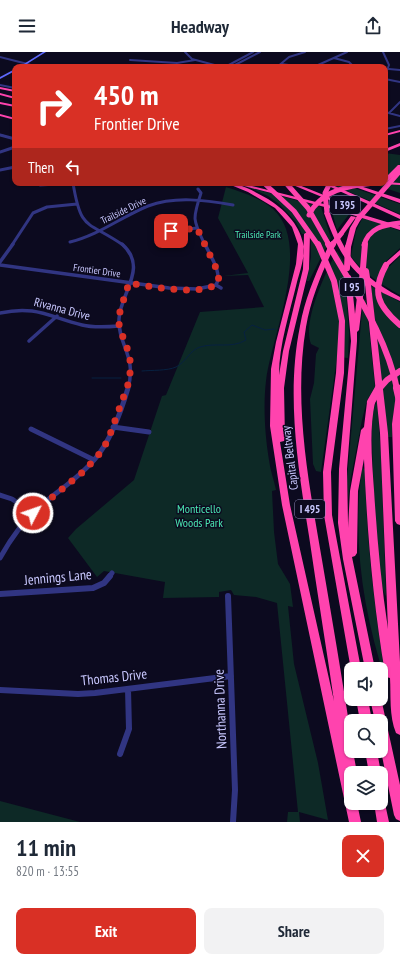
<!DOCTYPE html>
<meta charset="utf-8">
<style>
body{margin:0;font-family:"PT Sans Narrow",sans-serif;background:#f2f2f3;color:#1f2937;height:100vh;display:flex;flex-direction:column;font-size:15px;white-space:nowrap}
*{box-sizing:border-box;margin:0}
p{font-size:13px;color:#747a83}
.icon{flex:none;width:22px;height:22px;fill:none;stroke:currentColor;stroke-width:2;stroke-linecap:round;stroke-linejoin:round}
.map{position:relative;height:770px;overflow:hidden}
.side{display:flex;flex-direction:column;background:#fff;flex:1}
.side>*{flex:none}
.banner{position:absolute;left:12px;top:12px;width:376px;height:122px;border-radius:8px;box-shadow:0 1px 3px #0004;background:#d93025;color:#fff;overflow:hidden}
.controls{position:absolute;left:344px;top:610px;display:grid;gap:8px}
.controls a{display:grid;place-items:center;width:44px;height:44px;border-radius:8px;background:#fff;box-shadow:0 1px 3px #0004;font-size:20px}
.pin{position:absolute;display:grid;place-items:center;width:34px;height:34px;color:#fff;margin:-17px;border-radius:8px;box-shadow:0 2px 6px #0006}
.me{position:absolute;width:44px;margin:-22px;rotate:49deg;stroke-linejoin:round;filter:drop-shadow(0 0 3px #0008)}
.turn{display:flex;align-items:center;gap:14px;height:84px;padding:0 16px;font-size:18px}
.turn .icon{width:52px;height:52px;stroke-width:2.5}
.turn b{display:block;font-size:28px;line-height:34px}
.then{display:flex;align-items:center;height:38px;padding:0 16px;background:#0003;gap:8px;font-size:15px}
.round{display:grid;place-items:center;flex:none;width:42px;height:42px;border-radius:8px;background:#f2f2f3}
.summary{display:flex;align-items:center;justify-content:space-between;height:68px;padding:0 16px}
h1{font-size:24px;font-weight:600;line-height:30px}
.primary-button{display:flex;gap:8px;margin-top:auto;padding:8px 16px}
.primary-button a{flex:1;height:46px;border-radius:8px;background:#d93025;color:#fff;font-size:16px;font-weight:600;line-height:46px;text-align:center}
.primary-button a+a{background:#f2f2f3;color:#1f2937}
header{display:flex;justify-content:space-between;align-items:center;height:52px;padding:0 16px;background:#fff;font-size:18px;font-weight:600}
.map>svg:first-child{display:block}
.green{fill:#0d2926}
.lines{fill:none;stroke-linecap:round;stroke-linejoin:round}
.stream{stroke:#072141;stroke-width:1}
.minor-far4{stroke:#313582;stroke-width:2}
.minor-far3{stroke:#313582;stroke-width:3}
.minor-far2{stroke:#313582;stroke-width:3.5}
.minor-far1{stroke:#313582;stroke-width:5}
.minor{stroke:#313582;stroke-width:6}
.tertiary{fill:#313582;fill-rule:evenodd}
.secondary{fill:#5f69ff;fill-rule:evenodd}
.motorway{fill:#ff43ae;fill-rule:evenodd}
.motorway-bridge-far2{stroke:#ff43ae;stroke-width:5}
.motorway-bridge-far1{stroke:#ff43ae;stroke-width:6}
.motorway-bridge{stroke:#ff43ae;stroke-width:8}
.route{stroke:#d93025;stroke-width:7;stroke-dasharray:0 12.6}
.labels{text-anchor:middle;stroke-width:3;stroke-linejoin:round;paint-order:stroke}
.far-street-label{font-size:10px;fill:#c9c8ff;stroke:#0c0a1f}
.far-park-label{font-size:10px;fill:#4be9b3;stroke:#0c0a1f}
.shield{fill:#0c0a1f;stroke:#908fbc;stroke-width:1}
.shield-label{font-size:11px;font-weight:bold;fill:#c9c8ff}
.street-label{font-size:12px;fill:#c9c8ff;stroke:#0c0a1f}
.park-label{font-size:12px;fill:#4be9b3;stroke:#0c0a1f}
.near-street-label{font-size:14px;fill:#c9c8ff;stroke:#0c0a1f}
</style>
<header><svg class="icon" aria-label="menu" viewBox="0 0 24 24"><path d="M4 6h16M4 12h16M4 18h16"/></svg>Headway<svg class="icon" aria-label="share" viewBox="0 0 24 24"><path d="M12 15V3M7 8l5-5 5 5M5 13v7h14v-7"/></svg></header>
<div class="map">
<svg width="400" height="770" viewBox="0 0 400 770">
<rect width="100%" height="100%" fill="#0c0a1f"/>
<path class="green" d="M385,101L400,103V141L370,131H385Z
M329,131L357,137L400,152V162Z
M226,135C241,140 261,146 273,157C313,193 271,285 266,329C263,354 265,384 269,408C270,418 274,428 276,438L272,439L274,480L278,512L290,532L293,555L288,554L294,612L318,711L328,768L299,760L300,770H287L288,760H298L277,551L256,545L234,543L231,538L219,540V545L163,546L165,530L104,519L97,525L68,486L76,477L134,428L162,344L166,343L200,260L264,255L248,223L223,224L248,221L218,166Z
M248,135L321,155L331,186L309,229H307L311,205V182H302L296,170L279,152L268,144Z
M331,156L350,161L337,178Z
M363,165L400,179V196L383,212L389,215L400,204V243C384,234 361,220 351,204L356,179Z
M337,199L344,210L349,281L348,306L337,305L321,420L316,419L313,412L310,347L314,331L316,302L319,296L311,292C302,269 326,220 337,199Z
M371,234L400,250V325L393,363L392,385H388Z
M363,248H366L375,335L367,348L362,368L351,425L348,448L347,428Z
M377,348L381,403L386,544C377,536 371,392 372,371C372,363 374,355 377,348Z
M362,416L365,417C366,489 375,559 386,630C363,560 352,489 362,416Z
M0,749L80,770H0Z"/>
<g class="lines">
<path class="stream" d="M142,319C152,318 167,319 176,315C186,310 190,298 200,295C216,290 231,297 246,288L244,280L252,273L265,278L275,277
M92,326H121"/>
<path class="minor-far4" d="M185,0L192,7L222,15
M383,0L389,13L385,24
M334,6L349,10L354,15
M130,8L177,11L195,8
M27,12L38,15
M281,12L304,15
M225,15L253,0
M231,15L260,0
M277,15L289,5L305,0
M309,15L318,13L347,0
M389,17L400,18
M385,27L400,30
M0,33L15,36
M385,60L400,64
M389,61L400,50
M385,77L400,74
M0,83L4,84"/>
<path class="minor-far3" d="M0,83L15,87
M0,100L15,95
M0,118L15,115
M73,131C81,180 87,168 123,193
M40,133L73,131
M198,137L201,141C192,168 193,168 205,193
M171,179L197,176
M70,190C99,183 121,165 148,154C175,144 205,148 233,153
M12,193L33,161L47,155L77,152"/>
<path class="minor-far2" d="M122,192C149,216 120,241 119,267C118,294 137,303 128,337
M205,192C210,204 223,221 216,233
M0,210L13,192
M0,213L169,236L197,237L216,233
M216,233L221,236
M0,261C36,253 49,265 82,273C94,276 107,275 119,274
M29,289L57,264"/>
<path class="minor-far1" d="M113,375L149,380
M31,377L94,408
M0,443L12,447L33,461
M0,506C10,488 22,471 37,457C56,440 78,427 95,407C111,388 121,360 128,336
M109,525L112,521"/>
<path class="minor" d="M0,542L93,536L104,531L110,524
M228,544L235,738L233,770
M0,638L78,642L95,641L231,624
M120,702L129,677L128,637"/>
<path class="tertiary" d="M0,4L28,11V12L27,13L0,6Z"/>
<path class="secondary" d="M43,0H46L22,15H19Z
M15,17V19L0,27V25Z"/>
<path class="motorway" d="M0,35L15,38V40L0,37Z
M0,41L15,45V47L0,43Z
M0,50L15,53V55L0,52Z
M0,62L15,66V68L0,64Z
M400,78V80L385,84V82Z
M400,91V94L385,100V97Z
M398,113H400V117L387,130L400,131V133L383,132V131H385V126Z
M226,131C241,131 255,140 268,147C284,157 299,172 303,191C306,202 300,219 297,230C290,260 279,292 279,323L283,299L303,217L304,182L307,180L310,182L309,217L289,299L284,336L285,387L284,389L280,390L290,453L334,649C326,594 317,539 309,484C298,416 286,343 300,274C305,246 316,221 328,195L331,193L334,195C322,221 311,246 306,275C293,352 309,432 322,508C332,567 342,625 351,684V699H353L357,721H351V751H357L361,770H349L282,453L270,374L271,317L276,290L296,212L298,192L292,175L275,156L248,140Z
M288,131H294L361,158L356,159Z
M322,131H328L400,163V167Z
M344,131H351L400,147V151Z
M244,132L344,157L400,174V178L340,159L244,134Z
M327,159L330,161C344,203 360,224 400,245V249L383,241L371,233L388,381L400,610V683L396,681C389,664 391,644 390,626L386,625L385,621C373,550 367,479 364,407L358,439L357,501L355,504L352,505L375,617H365L343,507L338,471L339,417L351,289L345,224L348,222L351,224L355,262L359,228L363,226C343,210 333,185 324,161ZM365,228L368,230L365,232L380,381L388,577C381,531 377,485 374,438C372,409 369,379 375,350L371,347L367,350L364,375L361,378L350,439L348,476V471L347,417L357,289V280L359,278Z
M351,164L356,165L343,183H339L338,182Z
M356,166L361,167L356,176L351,195L346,196L345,195L350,176Z
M400,198V203L388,214H384V212Z
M342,267L345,269L344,321L331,420L332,463L361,617H351V618L324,463L323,420L336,321L339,269Z
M400,339V473L397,472L395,469L392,372L396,342Z
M381,646L400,733V769L396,767L394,763L381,699V669H375L370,647H381Z
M356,647H368L372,669H360Z
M365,699H377L381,721H369Z
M381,745L384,747L389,770H377L374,751H381Z"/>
<path class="motorway-bridge-far2" d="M264,131L294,159L318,193
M286,131L308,156L329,193
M327,161L325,141L330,131
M309,163C321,138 348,134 374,131
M358,167L400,119
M332,193L341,182
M364,193C369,176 383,173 400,171"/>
<path class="motorway-bridge-far1" d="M318,192L334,229L342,269
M328,192C354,238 387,285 397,337
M331,195L333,192
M386,213C371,240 378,254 400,273
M347,216L348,195
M366,219L368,232
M362,228L365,192
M379,337L387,328L400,319"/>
<path class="motorway-bridge" d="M397,336L400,349
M371,350L379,336"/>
</g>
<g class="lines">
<path class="route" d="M33,461L84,419L101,400L108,388L130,327V304L119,274L120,259L129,231C149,234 202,245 218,231L219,222L197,176L171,179"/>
</g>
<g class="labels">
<g class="far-street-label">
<text transform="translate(123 158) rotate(-26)" y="4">Trailside Drive</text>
<text transform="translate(97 218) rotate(8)" y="4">Frontier Drive</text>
</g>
<g class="far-park-label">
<text x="258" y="186">Trailside Park</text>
</g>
<g class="shield">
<rect x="330" y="144" width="30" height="18" rx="3"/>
<rect x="340" y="226" width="24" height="18" rx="3"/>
<rect x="295" y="448" width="30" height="18" rx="3"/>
</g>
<g class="shield-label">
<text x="345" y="157">I 395</text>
<text x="352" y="239">I 95</text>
<text x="310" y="461">I 495</text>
</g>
<g class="street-label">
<text transform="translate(62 257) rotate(15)" y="4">Rivanna Drive</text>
<text transform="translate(290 406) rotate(-97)" y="4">Capital Beltway</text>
</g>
<g class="park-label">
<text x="199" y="461">Monticello<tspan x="199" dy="14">Woods Park</tspan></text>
</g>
<g class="near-street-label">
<text transform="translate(58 525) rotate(-5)" y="5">Jennings Lane</text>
<text transform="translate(114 625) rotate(-6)" y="5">Thomas Drive</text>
<text transform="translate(220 657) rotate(-92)" y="5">Northanna Drive</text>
</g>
</g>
</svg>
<div class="controls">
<a><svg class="icon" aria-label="sound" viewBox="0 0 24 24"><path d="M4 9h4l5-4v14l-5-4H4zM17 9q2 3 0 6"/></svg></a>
<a><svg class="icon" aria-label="search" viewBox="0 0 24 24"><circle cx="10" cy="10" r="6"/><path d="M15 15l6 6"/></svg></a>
<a><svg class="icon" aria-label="layers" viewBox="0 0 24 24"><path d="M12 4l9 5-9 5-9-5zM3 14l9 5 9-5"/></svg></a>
</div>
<div class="pin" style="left:171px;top:179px;background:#d93025"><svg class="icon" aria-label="arrive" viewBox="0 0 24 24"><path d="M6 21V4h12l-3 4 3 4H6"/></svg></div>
<svg class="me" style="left:33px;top:461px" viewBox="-20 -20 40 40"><circle r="17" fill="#d93025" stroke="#fff" stroke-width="3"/><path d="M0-11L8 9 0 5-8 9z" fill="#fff"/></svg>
<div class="banner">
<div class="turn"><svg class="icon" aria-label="right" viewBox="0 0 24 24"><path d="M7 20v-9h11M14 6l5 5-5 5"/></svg><div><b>450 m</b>Frontier Drive</div></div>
<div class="then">Then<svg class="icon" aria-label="left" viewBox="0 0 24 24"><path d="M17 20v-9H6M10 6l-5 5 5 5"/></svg></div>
</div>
</div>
<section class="side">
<div class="summary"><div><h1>11 min</h1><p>820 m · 13:55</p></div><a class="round" style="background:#d93025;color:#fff"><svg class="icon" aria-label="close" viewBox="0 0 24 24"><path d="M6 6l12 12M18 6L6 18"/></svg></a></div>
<div class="primary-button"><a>Exit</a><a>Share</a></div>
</section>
